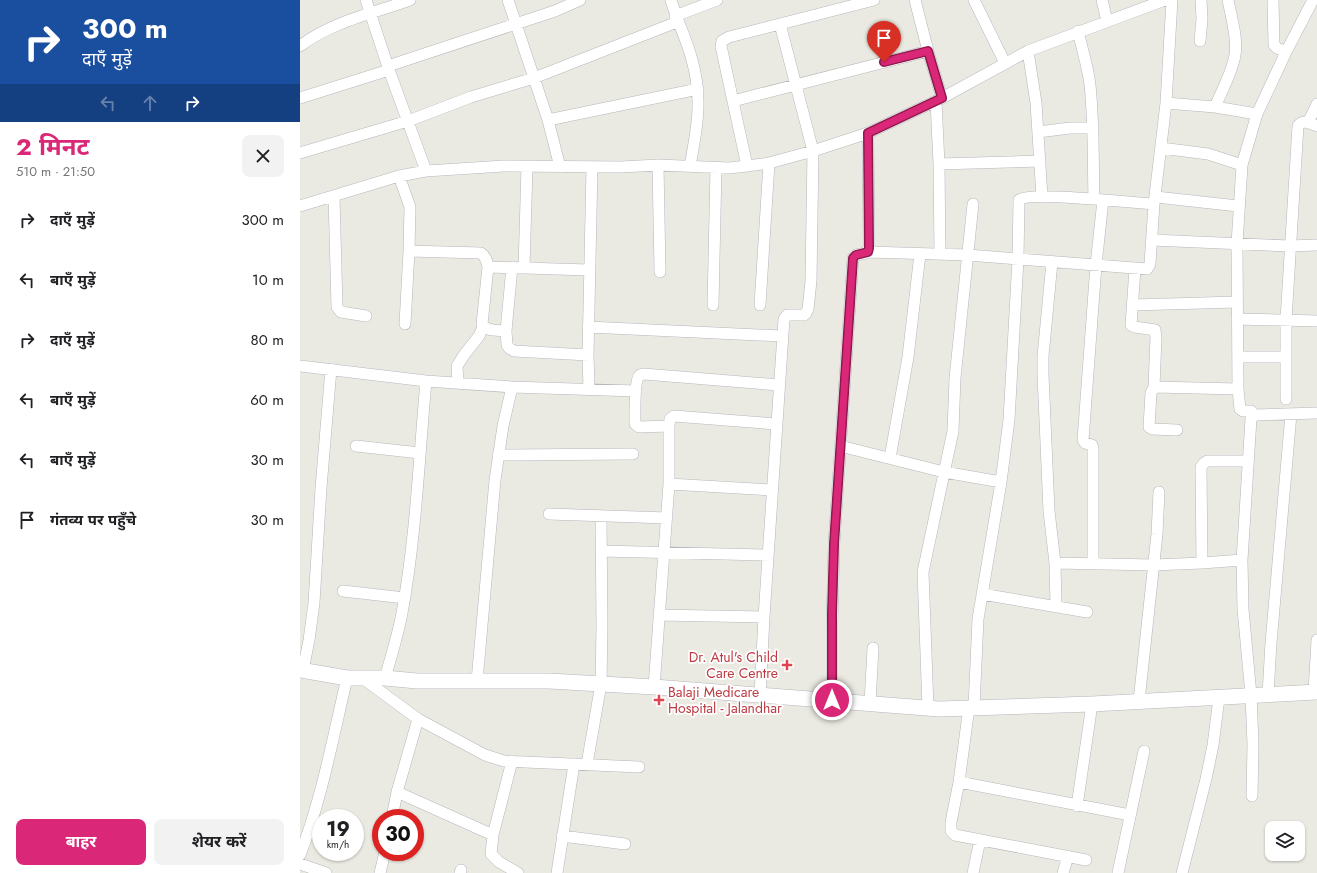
<!DOCTYPE html>
<html lang="hi">
<meta charset="utf-8">
<style>
body{margin:0;font-family:Jost,"Noto Sans Devanagari",sans-serif;background:#f2f2f2;color:#202124;height:100vh;display:flex;flex-direction:column;font-size:15px;white-space:nowrap}
*{box-sizing:border-box;margin:0}
p{font-size:13px;color:#757577}
.icon{flex:none;width:22px;height:22px;fill:none;stroke:currentColor;stroke-width:2;stroke-linecap:round;stroke-linejoin:round}
.map{position:relative;flex:1;overflow:hidden}
.drawer{display:flex;flex-direction:column;background:#fff;width:300px}
.drawer>*{flex:none}
.hud{background:#1a4fa0;color:#fff;overflow:hidden}
.fabs{position:absolute;left:965px;top:821px;display:grid;gap:8px}
.fabs a{display:grid;place-items:center;width:40px;height:40px;border-radius:8px;background:#fff;box-shadow:0 1px 3px #0004;font-size:20px}
.speed{position:absolute;left:12px;top:809px;display:flex;gap:8px;font-size:20px;font-weight:700;text-align:center}
.speed>*{display:grid;place-content:center;width:52px;height:52px;border-radius:50%;background:#fff;box-shadow:0 1px 3px #0004;line-height:1}
.speed small{font-size:10px;font-weight:400}
.speed .limit{border:6px solid #d22;background:#fff;color:#111}
.pin{position:absolute;display:grid;place-items:center;width:34px;height:34px;color:#fff;margin:-41px -17px;border-radius:50% 50% 50% 0;rotate:-45deg;box-shadow:0 0 4px #0007}
.pin .icon{rotate:45deg}
.me{position:absolute;width:44px;margin:-22px;rotate:0deg;stroke-linejoin:round;filter:drop-shadow(0 0 3px #0008)}
.turn{display:flex;align-items:center;gap:14px;height:84px;padding:0 16px;font-size:18px}
.turn .icon{width:52px;height:52px;stroke-width:2.5}
.turn b{display:block;font-size:28px;line-height:34px}
.lanes{display:flex;align-items:center;height:38px;padding:0 16px;background:#0003;justify-content:center;gap:20px;direction:ltr}
.lanes .off{opacity:.35}
.round{display:grid;place-items:center;flex:none;width:42px;height:42px;border-radius:8px;background:#f2f2f2}
.headline{display:flex;align-items:center;justify-content:space-between;height:68px;padding:0 16px}
h1{font-size:24px;font-weight:700;line-height:30px;color:#db2777}
.primary-button{display:flex;gap:8px;margin-top:auto;padding:8px 16px}
.primary-button a{flex:1;height:46px;border-radius:8px;background:#db2777;color:#fff;font-size:16px;font-weight:700;line-height:46px;text-align:center}
.primary-button a+a{background:#f2f2f2;color:#202124}
ul{padding:0;list-style:none}
li{display:flex;align-items:center;gap:12px;height:60px;padding:0 16px}
li div{flex:1}
li b{display:block;font-size:15px}
li em{font-style:normal}
main{display:flex;flex:1;min-height:0}
.map>svg:first-child{display:block}
.lines{fill:none;stroke-linecap:round;stroke-linejoin:round}
.street-casing{stroke:#b4b7bb;stroke-width:12}
.secondary-casing{stroke:#b3b6bb;stroke-width:16}
.street{stroke:#fff;stroke-width:11}
.secondary{stroke:#fff;stroke-width:15}
.route-casing{stroke:#8e194d;stroke-width:10}
.route{stroke:#db2777;stroke-width:7}
.health-dot{fill:#e0444e;stroke:#fff;stroke-width:1.5}
.labels{text-anchor:middle;stroke-width:3.5;stroke-linejoin:round;paint-order:stroke}
.health-label{font-size:14px;fill:#be3a42;stroke:#fff;text-anchor:end}
</style>
<main>
<section class="drawer">
<div class="hud">
<div class="turn"><svg class="icon" aria-label="right" viewBox="0 0 24 24"><path d="M7 20v-9h11M14 6l5 5-5 5"/></svg><div><b>300 m</b>दाएँ मुड़ें</div></div>
<div class="lanes"><svg class="icon off" aria-label="left" viewBox="0 0 24 24"><path d="M17 20v-9H6M10 6l-5 5 5 5"/></svg><svg class="icon off" aria-label="ahead" viewBox="0 0 24 24"><path d="M12 20V5M6 11l6-6 6 6"/></svg><svg class="icon" aria-label="right" viewBox="0 0 24 24"><path d="M7 20v-9h11M14 6l5 5-5 5"/></svg></div>
</div>
<div class="headline"><div><h1>2 मिनट</h1><p>510 m · 21:50</p></div><a class="round"><svg class="icon" aria-label="close" viewBox="0 0 24 24"><path d="M6 6l12 12M18 6L6 18"/></svg></a></div>
<ul>
<li><svg class="icon" aria-label="right" viewBox="0 0 24 24"><path d="M7 20v-9h11M14 6l5 5-5 5"/></svg><div><b>दाएँ मुड़ें</b></div><em>300 m</em></li>
<li><svg class="icon" aria-label="left" viewBox="0 0 24 24"><path d="M17 20v-9H6M10 6l-5 5 5 5"/></svg><div><b>बाएँ मुड़ें</b></div><em>10 m</em></li>
<li><svg class="icon" aria-label="right" viewBox="0 0 24 24"><path d="M7 20v-9h11M14 6l5 5-5 5"/></svg><div><b>दाएँ मुड़ें</b></div><em>80 m</em></li>
<li><svg class="icon" aria-label="left" viewBox="0 0 24 24"><path d="M17 20v-9H6M10 6l-5 5 5 5"/></svg><div><b>बाएँ मुड़ें</b></div><em>60 m</em></li>
<li><svg class="icon" aria-label="left" viewBox="0 0 24 24"><path d="M17 20v-9H6M10 6l-5 5 5 5"/></svg><div><b>बाएँ मुड़ें</b></div><em>30 m</em></li>
<li><svg class="icon" aria-label="arrive" viewBox="0 0 24 24"><path d="M6 21V4h12l-3 4 3 4H6"/></svg><div><b>गंतव्य पर पहुँचे</b></div><em>30 m</em></li>
</ul>
<div class="primary-button"><a>बाहर</a><a>शेयर करें</a></div>
</section>
<div class="map">
<svg width="1017" height="873" viewBox="0 0 1017 873">
<rect width="100%" height="100%" fill="#ebeae2"/>
<g class="lines">
<g class="street-casing">
<path id="street" d="M66,0L89,70L126,171
M208,0L248,120L260,167
M371,0C377,21 387,40 392,60C403,99 397,128 390,166
M615,0L628,51L642,98
M674,0L705,63
M802,0L807,21
M973,0L974,45L977,48L986,52
M375,16L417,0
M778,31C782,49 788,67 790,85C794,123 793,161 794,199
M900,41L902,19L901,0
M0,46C31,22 74,13 110,0
M728,51L736,103L742,197
M88,66L255,11L280,0
M0,98L89,70
M433,101L628,51
M636,101L639,164L640,254
M866,103L915,107L957,114
M915,107C922,90 932,73 935,55C938,39 931,16 928,0
M248,120L398,89
M1008,123L1017,104
M738,132L770,128H793
M861,148L908,154L942,165
M0,153L108,121L171,97L234,78L377,22
M639,164L740,161
M358,165L360,272
M447,166L421,46L422,41L429,37L574,0
M99,176L110,207L109,251L105,324
M34,196L37,307L41,312L66,316
M856,197L938,206
M0,206L99,176L126,171L204,166L321,167L358,165L429,168L447,166L469,163L513,151L568,133L642,98L728,51L865,0
M852,240L990,246L1017,245
M109,251L181,253C186,257 187,261 188,267L182,324C186,332 198,330 206,331
M568,252L668,255L847,269L850,264L854,204L866,103L872,0
M752,262L743,356V375L749,511L755,563L756,606
M188,267L289,270
M212,267L206,331L207,345L209,348L214,351L288,355
M224,268L227,167
M835,269L831,325L835,327L855,330L856,337L854,387
M413,305L416,168
M460,305L469,163
M833,305L937,302
M937,319L1017,321
M288,327L482,336
M938,357H985
M0,366L126,381L212,387L336,391
M158,383L157,366L164,355L179,336L183,327
M289,388L288,355L292,167
M986,399V320L998,126C1003,119 1010,123 1017,126
M955,415L951,411H943L940,409L938,389L937,244L942,165L957,114L986,52L1013,0
M369,426L339,427L335,424C335,416 334,382 339,376C340,374 342,375 344,374L479,385
M877,430L852,429L849,427L851,393L854,387L938,389
M56,446L120,453
M540,446L644,472L701,482
M198,455L333,454
M590,458L608,357L620,254
M369,484L472,490
M249,514L367,518
M301,551L468,555
M755,563L854,565L902,563L942,560
M793,563V448L792,445L785,443L783,440L796,265L803,200
M902,563L901,467L904,463L907,461H948
M43,591L105,598
M682,594L787,612
M359,615L464,617
M3,670L9,640L14,603L21,488L31,369
M61,677L118,719L185,755L204,761L339,767
M85,678C91,657 98,635 102,613C116,537 119,458 126,381
M177,681L195,480L203,426L212,387
M354,687L369,484V426L370,419L374,416L476,424
M1014,692L1017,640
M968,694L971,643L991,414
M460,696L464,617L484,319L487,315H504L506,313L508,309L511,281L513,151L480,24
M532,701V625L534,544L553,258L556,255L566,253L569,248L568,133
M839,701L857,534L859,492
M570,703L573,648
M669,707L659,782L651,822V831L655,835L786,860
M674,707L678,619L701,482L709,420L718,259L719,200C730,191 834,203 854,204
M628,708L623,572L653,431L655,378L673,204
M212,761L193,835L191,854L199,862L218,873
M287,764L301,684L302,627L301,516
M659,782L830,815
M97,792L193,835
M952,796L953,744L951,695L943,609L942,560L951,419L955,415L1017,413
M777,806L792,704
M92,818L97,792L118,719
M262,836L325,844
M0,855C22,798 33,737 47,678
M0,864L26,873
M80,873L85,852
M160,873L161,870
M257,873L274,764
M673,873L680,840
M763,873L768,856
M818,873L844,751
M882,873L906,779L913,745L919,698"/>
</g>
<g class="secondary-casing">
<path id="secondary" d="M0,670L47,678H85L117,681H249L354,687L639,709L792,704L1017,692"/>
</g>
<use href="#street" class="street"/>
<use href="#secondary" class="secondary"/>
</g>
<g class="lines">
<g class="route-casing">
<path id="route" d="M532,700V614L534,544L553,258L556,255L568,252L569,248L568,133L642,98L628,51L584,62"/>
</g>
<use href="#route" class="route"/>
</g>
<g class="health-dot">
<path d="M485 659h4v4h4v4h-4v4h-4v-4h-4v-4h4z"/>
<path d="M357 694h4v4h4v4h-4v4h-4v-4h-4v-4h4z"/>
</g>
<g class="labels">
<g class="health-label">
<text x="478" y="662">Dr. Atul's Child<tspan x="478" dy="16">Care Centre</tspan></text>
<text x="368" y="697" text-anchor="start">Balaji Medicare<tspan x="368" dy="16">Hospital - Jalandhar</tspan></text>
</g>
</g>
</svg>
<div class="fabs">
<a><svg class="icon" aria-label="layers" viewBox="0 0 24 24"><path d="M12 4l9 5-9 5-9-5zM3 14l9 5 9-5"/></svg></a>
</div>
<div class="speed"><div>19<small>km/h</small></div><div class="limit">30</div></div>
<div class="pin" style="left:584px;top:62px;background:#d93025"><svg class="icon" aria-label="arrive" viewBox="0 0 24 24"><path d="M6 21V4h12l-3 4 3 4H6"/></svg></div>
<svg class="me" style="left:532px;top:700px" viewBox="-20 -20 40 40"><circle r="17" fill="#db2777" stroke="#fff" stroke-width="3"/><path d="M0-11L8 9 0 5-8 9z" fill="#fff"/></svg>
</div>
</main>
